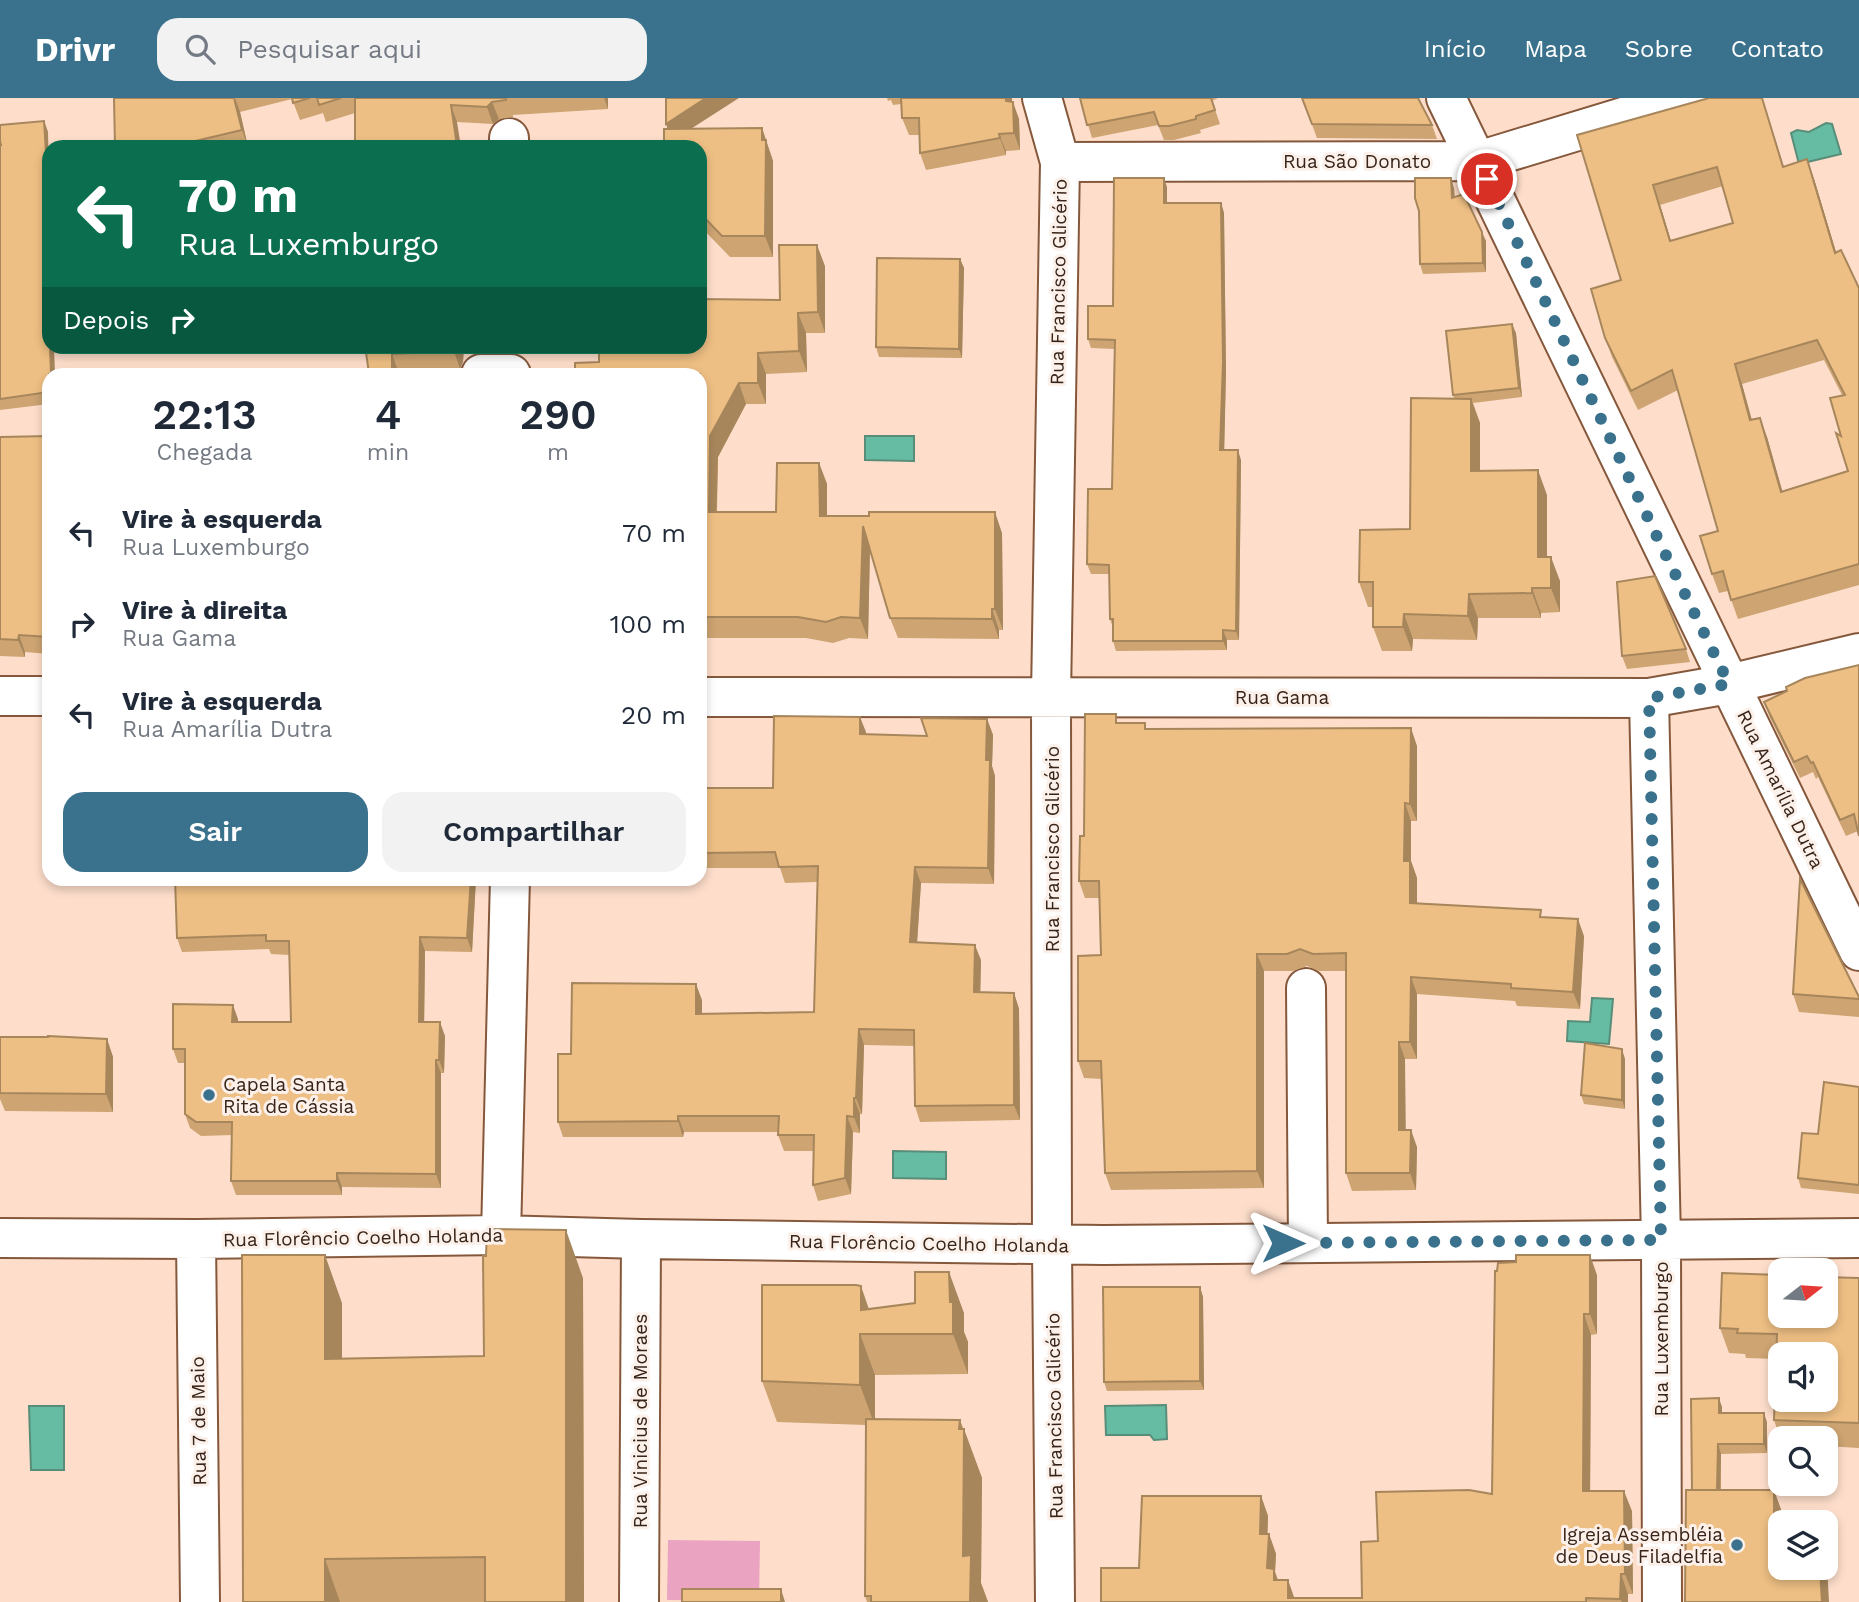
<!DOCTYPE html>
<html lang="pt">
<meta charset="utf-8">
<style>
body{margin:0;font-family:"Work Sans",sans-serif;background:#f2f2f3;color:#1f2937;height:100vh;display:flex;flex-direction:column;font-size:26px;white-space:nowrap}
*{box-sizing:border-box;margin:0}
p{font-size:23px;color:#747a83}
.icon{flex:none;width:38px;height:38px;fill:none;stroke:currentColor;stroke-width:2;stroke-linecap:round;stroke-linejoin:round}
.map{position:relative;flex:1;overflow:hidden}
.panel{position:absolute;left:42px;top:270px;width:665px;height:518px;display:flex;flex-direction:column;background:#fff;border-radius:21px;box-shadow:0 4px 10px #0003}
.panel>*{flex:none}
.top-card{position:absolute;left:42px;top:42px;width:665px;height:214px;border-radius:21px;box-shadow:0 4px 10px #0003;background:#0b6e4f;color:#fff;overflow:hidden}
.needle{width:46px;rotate:73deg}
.fabs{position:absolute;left:1768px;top:1160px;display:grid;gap:14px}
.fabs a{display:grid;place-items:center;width:70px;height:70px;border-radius:14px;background:#fff;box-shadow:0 4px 10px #0003;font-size:35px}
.pin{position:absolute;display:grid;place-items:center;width:60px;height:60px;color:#fff;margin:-30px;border:4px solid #fff;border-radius:50%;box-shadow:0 2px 7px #0007}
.me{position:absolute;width:77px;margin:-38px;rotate:90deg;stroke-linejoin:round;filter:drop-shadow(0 0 5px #0008)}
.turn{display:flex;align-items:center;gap:24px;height:147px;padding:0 21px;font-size:32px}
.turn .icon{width:91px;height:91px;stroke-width:2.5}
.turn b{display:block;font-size:49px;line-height:60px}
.then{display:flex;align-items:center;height:66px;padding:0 21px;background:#0003;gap:14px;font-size:26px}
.eta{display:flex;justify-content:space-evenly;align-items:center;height:119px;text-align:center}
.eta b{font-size:42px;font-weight:600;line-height:49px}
.action{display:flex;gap:14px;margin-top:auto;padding:14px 21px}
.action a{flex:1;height:80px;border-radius:21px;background:#3a718c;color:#fff;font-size:28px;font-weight:600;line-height:80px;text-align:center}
.action a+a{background:#f2f2f3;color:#1f2937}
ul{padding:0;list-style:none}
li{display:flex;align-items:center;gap:21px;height:91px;padding:0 21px}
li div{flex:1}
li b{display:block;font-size:26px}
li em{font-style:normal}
header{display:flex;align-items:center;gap:42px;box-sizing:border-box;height:98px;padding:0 35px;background:#3a718c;color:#fff}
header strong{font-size:33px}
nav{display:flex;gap:38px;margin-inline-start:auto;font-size:24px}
.search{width:490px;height:63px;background:#f2f2f3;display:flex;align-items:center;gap:18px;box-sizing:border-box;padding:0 24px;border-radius:21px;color:#747a83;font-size:26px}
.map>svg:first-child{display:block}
.green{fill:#eaa4c2}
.water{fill:#66bca2;stroke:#588e79;stroke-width:2}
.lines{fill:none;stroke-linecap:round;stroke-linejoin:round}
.minor-casing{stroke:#85583c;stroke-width:42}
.minor{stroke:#fff;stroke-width:38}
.wall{fill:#cda472;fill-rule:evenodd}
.shaded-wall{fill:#a7865c}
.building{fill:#eebf84;stroke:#a7865c;stroke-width:2;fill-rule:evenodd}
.route{stroke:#3a718c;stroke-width:12;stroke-dasharray:0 21.6}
.poi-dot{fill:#3a718c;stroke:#fbf0ea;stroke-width:2.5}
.labels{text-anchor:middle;stroke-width:6;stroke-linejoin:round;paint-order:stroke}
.street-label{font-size:19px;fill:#382418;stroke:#fbf0ea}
.poi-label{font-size:19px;fill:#382418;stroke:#fbf0ea;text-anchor:start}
</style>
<header>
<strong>Drivr</strong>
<div class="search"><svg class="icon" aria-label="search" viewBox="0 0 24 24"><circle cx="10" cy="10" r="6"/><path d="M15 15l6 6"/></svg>Pesquisar aqui</div>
<nav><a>Início</a><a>Mapa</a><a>Sobre</a><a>Contato</a></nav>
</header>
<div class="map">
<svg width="1859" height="1504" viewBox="0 0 1859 1504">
<rect width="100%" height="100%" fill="#fedecb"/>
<path class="green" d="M668,1442L760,1443L759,1503L667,1502Z"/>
<path class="water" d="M1826,25L1832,26L1841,56L1799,66L1791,35L1797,32L1809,34Z
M865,338H914V363L865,362Z
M1592,900L1613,901L1609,946L1567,943L1568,923L1590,924Z
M893,1053L946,1054V1081L893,1080Z
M1166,1307L1167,1341L1154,1342L1150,1337H1106L1105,1308Z
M29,1308H64V1372H31Z"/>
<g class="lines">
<g class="minor-casing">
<path id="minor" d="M1042,0L1060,64L1051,598L1052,1147L1055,1504
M1446,0L1859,853
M509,40V49
M1060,64L1478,63L1686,0
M481,276H511
M0,598H49
M700,599L1649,600L1729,586L1859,555
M1649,600L1661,1142L1662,1504
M1306,890L1308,1145
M501,1137L510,780
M0,1140L196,1141L501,1137L641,1141L1103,1147L1859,1140
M196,1141L200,1504
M639,1504L641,1141"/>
</g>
<use href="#minor" class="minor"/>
</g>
<path class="wall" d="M114,0H608V11L513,17V19L499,21L493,26L457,24L355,15L326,24L323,15L300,22L292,1L240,14L248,49H115Z
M887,0H1012V4L1019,21L1020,52L1006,53V57L926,72L920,55L919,37H909L902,20L901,6L893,7L891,2L888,3Z
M1080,0H1218L1212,3L1220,26L1200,32L1201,35L1174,42H1164L1158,27L1092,40Z
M1302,0L1432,27L1437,41L1317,40Z
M44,23L48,34L49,306L0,312V47Z
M666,26L692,30H762L773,63V159H730L700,128V49L668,31Z
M1577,37L1784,69L1814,81L1836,154L1859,190V487L1738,521L1728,493L1719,495L1712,476L1718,433L1678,292L1638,312L1612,259L1605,240L1621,182ZM1723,88L1733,125L1671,143L1660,107ZM1824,262L1842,297L1848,373L1782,393L1767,339L1752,322L1742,286Z
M1167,89V105H1221L1224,115L1226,273L1224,352L1241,362L1239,542H1227V552L1116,553L1113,543V530L1110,521L1109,476H1091L1087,466L1112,391L1114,251L1091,250L1088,241L1113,208Z
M1454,90L1455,99L1486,143V174L1423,176L1420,166Z
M960,161L964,170L962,260L879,259L876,249Z
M825,168V235H806L807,274L766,276V306H746L718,359L717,414H776L819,365L827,386V418L1002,435L1003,532H999V541L898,540L890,520L870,453L868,541L849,540L833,545L806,540H700V276L599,264L780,202Z
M1516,235L1522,299L1473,305L1480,325V373L1547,397V459L1560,483V514L1541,515V520H1478L1477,542L1413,541L1412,553H1382L1373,529V509H1368L1359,484L1410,431L1454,300L1453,297Z
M365,248H464L463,264L460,271L369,275Z
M49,338V556L25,554V559L0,558V339Z
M1686,551L1690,564L1627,571L1622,558Z
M1859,567L1858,733L1846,738L1818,679L1816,681L1813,674L1800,680L1770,620L1764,604Z
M987,621L993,637L992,668L995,678L994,786L921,785L917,845L981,862L980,894L1014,895L1019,911L1020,1022L920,1024L915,1008L914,948L864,947L862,1016H860V1035L853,1034L851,1096L818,1103L813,1087V1053H784L778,1037V1034H684L683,1039H563L558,1024L571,956L702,902V916L814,914L817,784L785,785L780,770H700V690H773L866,634V637L927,638Z
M1120,625L1147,631L1417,648V723H1411V763L1417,780V805L1543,819L1584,838L1580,911L1517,908L1515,903L1417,896V961H1405V1032L1417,1049L1416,1092L1352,1093L1346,1075V873H1319L1307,868L1293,873H1264V1090L1111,1092L1105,1075L1102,981L1084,980L1078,963L1101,857L1099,800H1085L1079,783Z
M476,780L472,854L425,853L424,924L445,938L444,975H441V1090L342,1089V1097H236L231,1083L232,1037L201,1038L190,1030L185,1016V965H178L173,951L238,921V924H291L290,857L271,856L269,851L182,854L177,840Z
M1793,896L1859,899V919L1799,914Z
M0,939L107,941L113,959V1014L5,1013L0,1001Z
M1625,961V1011L1584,1006L1581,997Z
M1859,989V1096L1801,1090L1798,1080L1818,1036Z
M1597,1177V1236L1591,1237L1590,1393L1632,1413L1633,1496H1628V1504H1101L1139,1470L1261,1398L1268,1418L1267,1436H1269L1276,1456L1275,1474L1278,1482H1288L1294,1500H1362L1378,1443L1492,1396Z
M583,1180L584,1504H243L342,1205V1260L484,1258Z
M1859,1180V1350L1825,1348V1340H1780L1774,1322L1776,1261L1746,1260L1745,1256L1729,1255L1720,1230Z
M1200,1189L1203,1199L1204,1292L1107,1293L1104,1284Z
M869,1211L964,1215V1234L968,1244V1276L875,1277V1321L960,1322L982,1380L981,1485L988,1504H867L865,1498L866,1327L777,1324L762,1283Z
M1722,1309V1315L1767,1324V1355L1721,1356V1392L1782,1414V1424H1780L1826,1448L1692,1392Z"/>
<path class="shaded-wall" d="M235,0L240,14L248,49L242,32Z
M604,0H608V11Z
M706,0H739L672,43L666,26Z
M1006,0H1012V20L1006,3Z
M1762,0L1790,88L1783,69Z
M492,4L499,21L493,26L487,9Z
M1013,4L1019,21L1020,52L1014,35Z
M451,7L457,24L461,49H455Z
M44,23L48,34L49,77L47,71Z
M762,30L773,63V159L765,138Z
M999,36L1006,53V57L1000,40Z
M1807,61L1814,81L1842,174L1835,155Z
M1164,80L1167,89V114L1164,105Z
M1451,80L1454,90L1455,110L1452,100Z
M1653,87L1660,107L1677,163L1670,143Z
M1221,105L1224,115L1226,273L1224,362L1220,352Z
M1482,134L1486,143V174L1483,165Z
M817,147L825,168V235L818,214Z
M960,161L964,170L962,260L959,251Z
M798,215L806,235L807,274L799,253Z
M1512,226L1516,235L1522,299L1519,290Z
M50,248H54L55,276H51Z
M456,248H464L463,264L460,271L454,253Z
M758,255L766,276V306L758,285Z
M392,256L398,273V276H392Z
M1735,266L1742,286L1757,342L1750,322Z
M739,285L746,306L718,359L716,435L709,414L710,338Z
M1471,301L1480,325V398L1471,373Z
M1760,320L1767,339L1788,413L1781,394Z
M1238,352L1241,362L1239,542L1236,533Z
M819,365L827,386V439L820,418Z
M1538,372L1547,397V483L1538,459Z
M995,414L1002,435L1003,532L995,511Z
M863,428L870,449L868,541L860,520Z
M1551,459L1560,483V514L1551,490Z
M1532,490L1541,515V520L1532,495Z
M1469,496L1478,520L1477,542L1468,518Z
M992,511L999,532V541L992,521Z
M1404,516L1413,541L1412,553L1403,529Z
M1223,532L1227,542V552L1223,543Z
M19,537L25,554V559L18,542Z
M860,619L866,634L865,652L860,636Z
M987,621L993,637L992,668L995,678L994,786L988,770L986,662Z
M1411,630L1417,648V723L1410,706Z
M1405,705L1411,723V763L1417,780V822L1410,805L1404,763Z
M915,769L921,785L916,860L910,844Z
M471,780H476L472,854L467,840Z
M1578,821L1584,838L1580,911L1573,894Z
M420,839L425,853L424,938L419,924Z
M975,847L981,862L980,910L974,894Z
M1257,856L1264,873V1090L1257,1073Z
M1411,879L1417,896V961L1410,944Z
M696,886L702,902V932L696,916Z
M1014,895L1019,911L1020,1022L1014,1007Z
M233,907L238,921L237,938L232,924Z
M440,924L445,938L444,975L439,962Z
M859,931L864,947L862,1016L856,1000Z
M107,941L113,959V1014L106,996Z
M1399,944L1405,961L1406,1049L1399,1032Z
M1622,951L1625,961V1011L1622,1002Z
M436,962L441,975V1090L436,1076Z
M854,1000L860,1016V1035L854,1019Z
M678,1018L684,1034L683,1039L678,1023Z
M847,1018L853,1034L851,1096L845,1080Z
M1411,1032L1417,1049L1416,1092L1410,1075Z
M337,1075L342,1089V1097L337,1083Z
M566,1132L583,1180L584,1504H566Z
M325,1157L342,1205V1308L325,1261Z
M1590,1157L1597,1177V1236L1590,1216Z
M949,1174L964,1215V1234L968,1244V1276L953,1236L950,1204Z
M861,1188L875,1229L861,1212Z
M1200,1189L1203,1199L1204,1292L1200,1283Z
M1584,1216L1591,1237L1590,1413L1583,1393Z
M860,1236L875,1277V1328L860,1287Z
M1719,1300L1722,1309V1324L1719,1315Z
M1764,1315L1767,1324V1355L1764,1346Z
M960,1322L964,1335V1331L982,1380L981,1485L988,1504H970L963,1458Z
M1718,1346L1721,1356L1720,1404L1717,1395Z
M1774,1392L1782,1414V1424H1780V1442L1774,1426Z
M1624,1393L1632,1413L1633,1496L1625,1476Z
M1261,1398L1268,1418L1267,1456L1260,1436Z
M1269,1436L1276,1456L1275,1474L1281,1491V1502L1267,1470Z
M1825,1446L1826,1448L1829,1504H1822L1820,1470H1825Z
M325,1461L340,1504H325Z
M1621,1476L1628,1496V1504H1622L1620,1501Z
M1288,1482L1295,1502L1288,1500Z
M781,1491L785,1504H781Z"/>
<path class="building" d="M114,0H234L242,32L170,49H115Z
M292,0H310L293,5Z
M317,0H341L319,7Z
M355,0H506V2L492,4L487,9L451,7L456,41L455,49H356L355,45Z
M666,0H706L666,26Z
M901,0H1006V3L1013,4L1014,35L999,36L1000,40L920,55L919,20H902Z
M1080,0H1211L1215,12L1196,18V21L1169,28H1159L1154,14L1087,27Z
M1302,0H1418L1432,27L1312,26Z
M1709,0H1762L1783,69L1807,61L1835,155L1841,152L1859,190V466L1731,502L1723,473L1712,476L1700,438L1718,433L1672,272L1631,293L1605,240L1591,191L1621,182L1577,37ZM1717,69L1733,125L1670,143L1653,87ZM1817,242L1845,297L1830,300L1841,338L1836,335L1848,373L1781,394L1760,320L1750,322L1735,266Z
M44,23L47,71H49V248H50L51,276H49V294L0,301V47H1L0,43V27Z
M762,30V42H766L765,138H722L700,115V49H664V31Z
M1114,80H1164V105H1221L1223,264L1220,352H1238L1236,533L1223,532V543H1113V521H1110L1109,467L1087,466L1088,391H1112L1115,242L1088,241V208H1113Z
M1415,80H1451L1452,100L1464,96L1482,134L1483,165L1420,166L1419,113L1415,100Z
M779,147H817L818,214L798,215L799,253L758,255V285H739L710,338L709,414H776L777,365H819L820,418H869V414H995V511H992V521L890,520L863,428L860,520L841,519L826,524L798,519H700V276H575V265L599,264V248H700V201L780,202Z
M877,160L960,161L959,251L876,249Z
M1512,226L1519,290L1453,297L1446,233Z
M365,248H456L454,253L392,256V276H275L369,275Z
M1411,300L1471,301V373L1538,372V459H1551V490H1532V495L1469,496L1468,518L1404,516L1403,529H1373V484H1359L1360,432L1410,431Z
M49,338V539L19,537L18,542L0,541V339Z
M1655,478L1686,551L1622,558L1617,484Z
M1859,567V738L1854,716L1840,722L1813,664L1811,665L1807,658L1794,664L1764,604L1787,593L1786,589L1805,580Z
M1085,616H1116V625H1145V631L1411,630L1410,706L1405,705L1404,763H1410V805L1541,812L1540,819L1578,821L1573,894L1511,890V886L1411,879L1410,944H1399V1032H1411L1410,1075H1346V855L1313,856L1300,851L1287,856H1257V1073L1105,1075L1101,963H1078V858L1101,857L1099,783H1079L1080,738H1084Z
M774,618L860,619V636L927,638L921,620L987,621L986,662H990L988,770L915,769L910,844L975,847L974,894L1014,895V1007L915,1008L914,932L859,931L856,1000H854V1019L847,1018L845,1080L813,1087L814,1037H778L779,1018H678V1023L558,1024V956H571L572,885L696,886V916L814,914L818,768L779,769L775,754L700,755V690H773Z
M175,780H471L467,840L420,839L419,924H440L439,962H436V1076L337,1075V1083H231L232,1024H196L185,1016V951H173V906L233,907L232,924H291L289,843H266V837L177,840Z
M1800,781L1859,899V901L1793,896Z
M48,938L107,941L106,996L0,995V939H48Z
M1585,945L1622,951V1002L1581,997Z
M1824,984L1859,989V1087L1798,1080L1802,1035L1818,1036Z
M487,1131L566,1132V1504H485V1459L325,1461V1504H243L242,1157H325V1261L484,1258L483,1158H486Z
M1516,1157H1590V1216H1584L1583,1393H1624L1625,1476H1621L1620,1501L1586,1500V1504H1101V1470H1139L1142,1398H1261L1260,1436H1269L1267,1470L1274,1471V1482H1288V1500H1362L1361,1444L1378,1443L1376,1394L1469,1392L1492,1396L1495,1173H1497L1498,1165L1516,1164Z
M915,1174H949L950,1204H953V1236H860V1287L762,1283V1187H856L861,1188V1212L915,1205Z
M1722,1175L1780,1177V1218H1825V1179L1859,1180V1325L1774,1322L1777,1236L1737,1235L1738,1231L1720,1230ZM1780,1256H1825V1302H1780Z
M1103,1189H1200V1283L1104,1284Z
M1719,1300V1315H1764V1346H1718L1717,1392H1692L1691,1301Z
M866,1321L960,1322L959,1331H964L963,1458L971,1457L970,1504H871V1498H865Z
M1686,1392H1774V1426H1780V1470H1820L1822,1504H1685Z
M682,1491H781V1504H682Z"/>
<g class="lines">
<path class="route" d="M1283,1145L1661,1142L1649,600L1729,586L1660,445L1487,81"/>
</g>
<g class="poi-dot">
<circle cx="209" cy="997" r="7"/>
<circle cx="1737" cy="1447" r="7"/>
</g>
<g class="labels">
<g class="street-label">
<text x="1357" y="70">Rua São Donato</text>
<text transform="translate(1058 184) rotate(-89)" y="7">Rua Francisco Glicério</text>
<text x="1282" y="606">Rua Gama</text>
<text transform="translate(1781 691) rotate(64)" y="7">Rua Amarília Dutra</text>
<text transform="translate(1052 751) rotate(-90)" y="7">Rua Francisco Glicério</text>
<text transform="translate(363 1139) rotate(-1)" y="7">Rua Florêncio Coelho Holanda</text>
<text transform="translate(929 1145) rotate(1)" y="7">Rua Florêncio Coelho Holanda</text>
<text transform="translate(1661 1241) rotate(-90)" y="7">Rua Luxemburgo</text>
<text transform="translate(1054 1318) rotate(-91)" y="7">Rua Francisco Glicério</text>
<text transform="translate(198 1323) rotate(-91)" y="7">Rua 7 de Maio</text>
<text transform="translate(640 1323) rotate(-90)" y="7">Rua Vinicius de Moraes</text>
</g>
<g class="poi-label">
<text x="223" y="993">Capela Santa<tspan x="223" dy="22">Rita de Cássia</tspan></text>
<text x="1723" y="1443" text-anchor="end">Igreja Assembléia<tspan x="1723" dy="22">de Deus Filadelfia</tspan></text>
</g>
</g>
</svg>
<div class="fabs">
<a><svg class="needle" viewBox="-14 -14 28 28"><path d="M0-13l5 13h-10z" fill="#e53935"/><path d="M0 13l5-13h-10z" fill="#747a83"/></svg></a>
<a><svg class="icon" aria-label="sound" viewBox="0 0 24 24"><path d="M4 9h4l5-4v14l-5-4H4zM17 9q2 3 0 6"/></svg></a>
<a><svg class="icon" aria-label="search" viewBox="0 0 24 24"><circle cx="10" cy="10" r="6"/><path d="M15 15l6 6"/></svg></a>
<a><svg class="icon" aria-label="layers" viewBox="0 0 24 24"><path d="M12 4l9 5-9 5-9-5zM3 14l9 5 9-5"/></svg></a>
</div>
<div class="pin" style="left:1487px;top:81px;background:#d93025"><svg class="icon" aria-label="arrive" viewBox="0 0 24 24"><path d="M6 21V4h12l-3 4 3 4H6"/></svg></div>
<svg class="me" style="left:1283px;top:1145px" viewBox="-20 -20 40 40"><path d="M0-17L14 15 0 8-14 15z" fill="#3a718c" stroke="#fff" stroke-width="4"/></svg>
<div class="top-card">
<div class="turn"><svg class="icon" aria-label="left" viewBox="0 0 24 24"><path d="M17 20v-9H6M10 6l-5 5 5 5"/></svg><div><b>70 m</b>Rua Luxemburgo</div></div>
<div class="then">Depois<svg class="icon" aria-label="right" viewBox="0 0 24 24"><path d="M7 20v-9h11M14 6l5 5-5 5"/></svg></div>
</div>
<section class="panel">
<div class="eta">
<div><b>22:13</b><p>Chegada</p></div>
<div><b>4</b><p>min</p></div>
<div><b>290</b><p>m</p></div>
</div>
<ul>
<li><svg class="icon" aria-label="left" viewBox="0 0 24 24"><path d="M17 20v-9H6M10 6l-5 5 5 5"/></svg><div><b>Vire à esquerda</b><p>Rua Luxemburgo</p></div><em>70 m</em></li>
<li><svg class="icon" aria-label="right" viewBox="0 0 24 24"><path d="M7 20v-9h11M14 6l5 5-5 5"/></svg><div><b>Vire à direita</b><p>Rua Gama</p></div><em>100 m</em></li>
<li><svg class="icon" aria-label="left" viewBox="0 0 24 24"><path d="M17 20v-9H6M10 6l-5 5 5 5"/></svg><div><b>Vire à esquerda</b><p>Rua Amarília Dutra</p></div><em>20 m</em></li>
</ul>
<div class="action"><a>Sair</a><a>Compartilhar</a></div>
</section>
</div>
